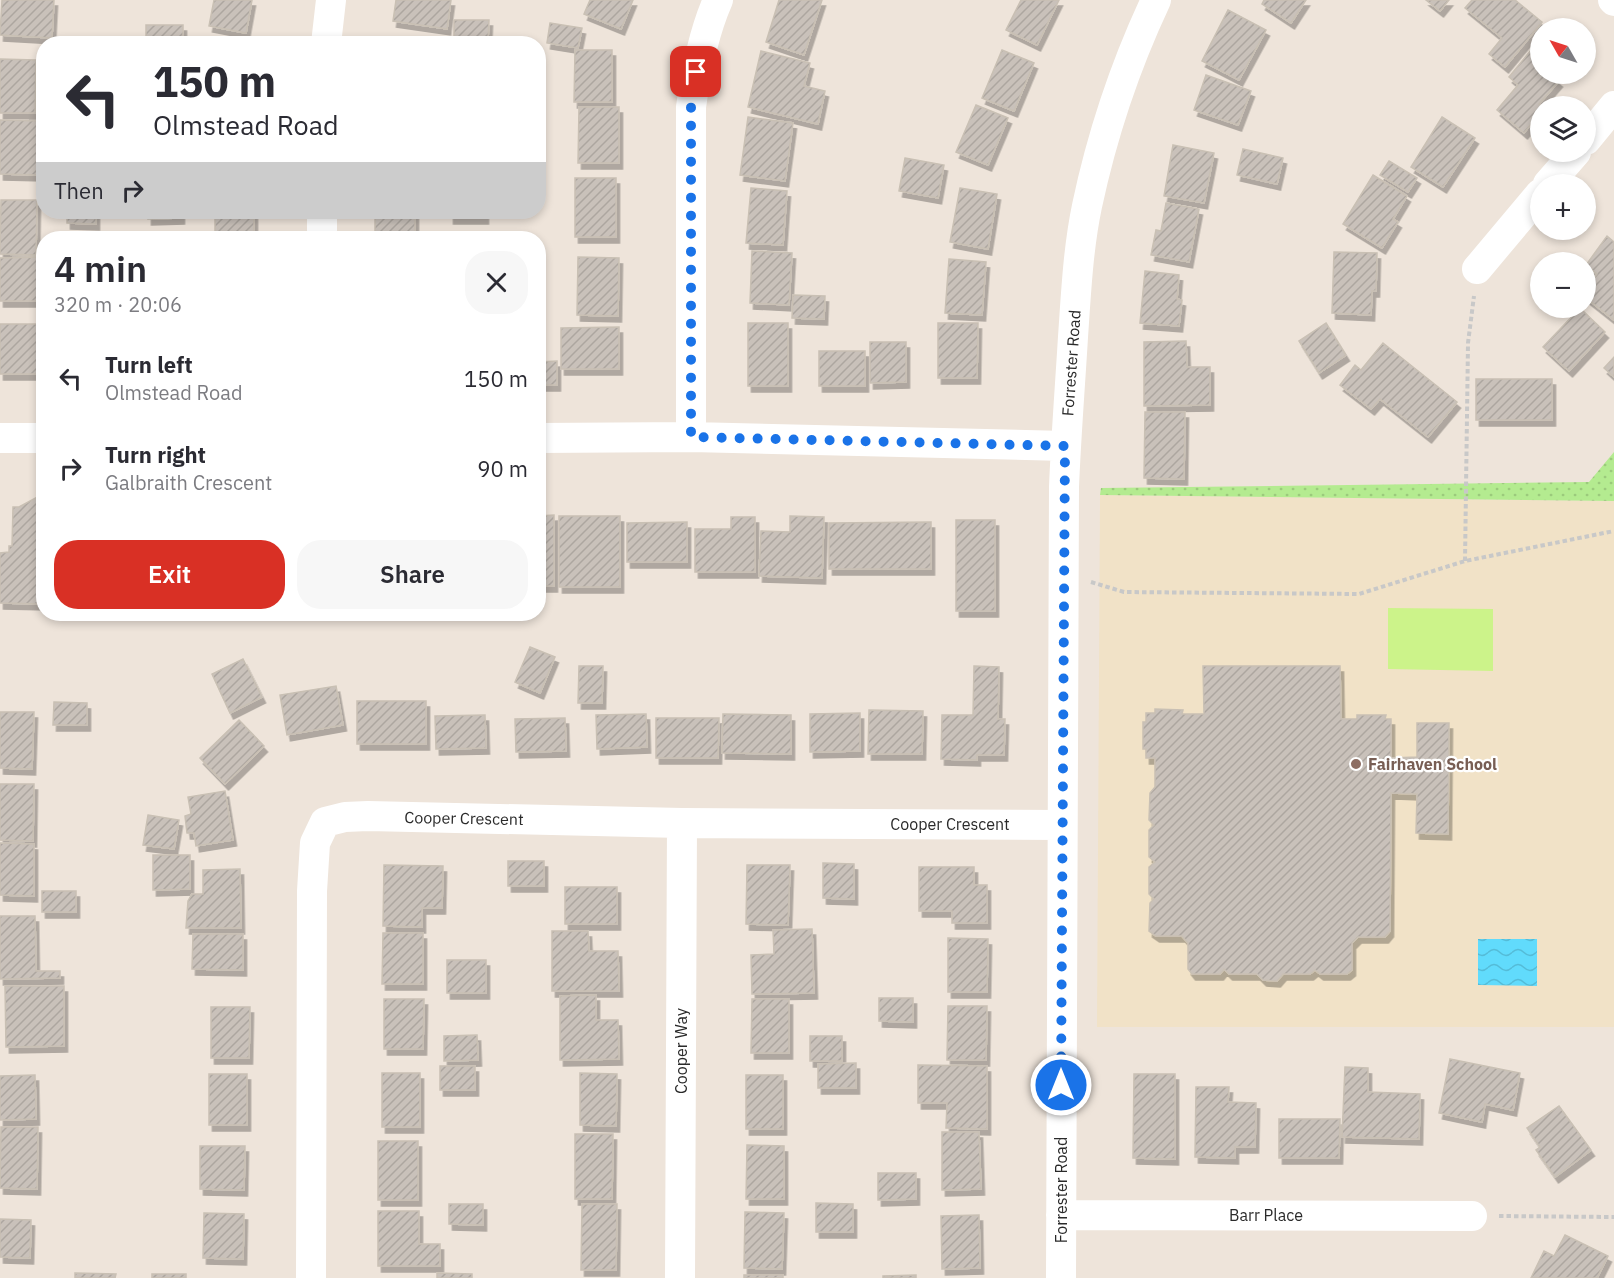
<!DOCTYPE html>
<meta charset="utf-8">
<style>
body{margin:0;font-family:"IBM Plex Sans",sans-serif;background:#f7f7f7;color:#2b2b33;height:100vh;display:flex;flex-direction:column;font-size:22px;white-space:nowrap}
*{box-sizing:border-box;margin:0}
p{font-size:20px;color:#7c7c81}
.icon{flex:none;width:33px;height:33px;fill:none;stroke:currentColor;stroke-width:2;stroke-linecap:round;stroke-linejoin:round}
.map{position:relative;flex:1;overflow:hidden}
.drawer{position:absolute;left:36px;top:231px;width:510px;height:390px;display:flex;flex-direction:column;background:#fff;border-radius:24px;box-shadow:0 3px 9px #0003}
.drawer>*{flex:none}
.banner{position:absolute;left:36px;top:36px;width:510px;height:183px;border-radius:24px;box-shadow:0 3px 9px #0003;background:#fff;color:#2b2b33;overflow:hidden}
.needle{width:39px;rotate:309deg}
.tools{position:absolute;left:1530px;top:18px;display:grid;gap:12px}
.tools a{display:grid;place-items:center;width:66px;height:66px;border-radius:50%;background:#fff;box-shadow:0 3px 9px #0003;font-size:30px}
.pin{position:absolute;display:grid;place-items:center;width:51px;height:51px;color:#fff;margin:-26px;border-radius:12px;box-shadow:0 3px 9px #0006}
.me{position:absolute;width:66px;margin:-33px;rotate:0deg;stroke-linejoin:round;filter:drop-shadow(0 0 4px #0008)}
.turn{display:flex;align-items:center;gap:21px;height:126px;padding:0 18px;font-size:27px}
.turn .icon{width:78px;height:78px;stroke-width:2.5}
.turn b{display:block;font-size:42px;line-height:51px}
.then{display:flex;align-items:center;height:57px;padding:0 18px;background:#0003;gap:12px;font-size:22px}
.round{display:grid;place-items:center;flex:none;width:63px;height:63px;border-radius:24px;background:#f7f7f7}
.overview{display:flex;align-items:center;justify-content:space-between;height:102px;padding:0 18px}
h1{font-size:36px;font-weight:600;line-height:45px}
.cta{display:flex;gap:12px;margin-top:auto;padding:12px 18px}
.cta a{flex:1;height:69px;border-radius:24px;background:#d93025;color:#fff;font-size:24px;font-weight:600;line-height:69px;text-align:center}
.cta a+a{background:#f7f7f7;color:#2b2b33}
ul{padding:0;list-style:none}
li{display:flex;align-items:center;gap:18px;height:90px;padding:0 18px}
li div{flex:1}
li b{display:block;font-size:22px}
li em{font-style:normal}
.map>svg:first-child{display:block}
.education{fill:#f1e2c7}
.park{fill:url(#park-dots)}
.pitch{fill:#ccf38a}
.water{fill:url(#water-waves)}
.building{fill:url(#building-hatch);stroke:#c9c0b4;stroke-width:1.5;filter:url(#shadow)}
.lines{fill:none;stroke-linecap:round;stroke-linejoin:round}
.path{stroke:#c8c8c8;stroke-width:4;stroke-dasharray:4.5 3;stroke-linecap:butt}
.minor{stroke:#fff;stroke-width:30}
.route{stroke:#1a73e8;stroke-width:10;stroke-dasharray:0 18}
.education-dot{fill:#8d6e63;stroke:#fff;stroke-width:2}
.labels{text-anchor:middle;stroke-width:4.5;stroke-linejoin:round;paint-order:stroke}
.street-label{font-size:16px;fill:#2a2a2a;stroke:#fff}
.education-label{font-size:16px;font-weight:bold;fill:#785e54;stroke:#fff;text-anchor:start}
</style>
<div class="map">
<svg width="1614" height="1278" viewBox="0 0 1614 1278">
<defs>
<pattern id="park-dots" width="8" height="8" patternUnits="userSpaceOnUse" patternTransform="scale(1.5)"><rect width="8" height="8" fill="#b4eb90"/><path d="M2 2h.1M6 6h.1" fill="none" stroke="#9bca7c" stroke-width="1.8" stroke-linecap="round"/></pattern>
<pattern id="water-waves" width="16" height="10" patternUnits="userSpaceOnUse" patternTransform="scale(1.5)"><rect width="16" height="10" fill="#61dbfc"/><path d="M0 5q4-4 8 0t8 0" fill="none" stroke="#54bcd8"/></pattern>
<pattern id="building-hatch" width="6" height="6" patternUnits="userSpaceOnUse" patternTransform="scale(1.5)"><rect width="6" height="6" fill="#c9c1ba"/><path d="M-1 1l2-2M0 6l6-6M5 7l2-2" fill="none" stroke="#ada6a0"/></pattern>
<filter id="shadow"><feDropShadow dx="3.5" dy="6" stdDeviation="0" flood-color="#0004"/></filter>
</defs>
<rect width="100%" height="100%" fill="#eee4da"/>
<path class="education" d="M1100,495L1614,501V1027H1097Z"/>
<path class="park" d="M1614,452V501L1100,495L1101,488L1589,482Z"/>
<path class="pitch" d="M1388,608L1493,609V671L1388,669Z"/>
<path class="water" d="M1478,939H1537V986L1478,985Z"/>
<path class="building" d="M2,0H54L52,38L0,35Z
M214,0H252L246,33L209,26Z
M396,0H451L447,29L393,21Z
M590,0H633L621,29L584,14Z
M779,0H822L804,55L766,42Z
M1021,0H1059L1037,45L1006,30Z
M1264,0H1306L1291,23L1262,4Z
M1426,0H1449L1440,11Z
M1472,0H1515L1542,22L1505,67L1489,54L1502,38L1465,8Z
M1228,10L1266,30L1239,80L1202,61Z
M454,20H489L488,41L454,40Z
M550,23L582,28L578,48L547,43Z
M146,25H183V44H146Z
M1540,39V74H1557L1554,77L1559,81L1539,104L1542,106L1540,113L1524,133L1497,110L1518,85L1509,77Z
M575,50H612V102H574Z
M1002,50L1034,63L1014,111L982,98Z
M761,51L810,63L804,86L825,91L818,124L748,107Z
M0,59L36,60L35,113H0Z
M1206,75L1251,91L1238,125L1194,110Z
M976,105L1008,118L988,165L956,152Z
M579,107H619V163H578Z
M748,117L793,123L785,181L740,175Z
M1442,117L1475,138L1443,187L1411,167Z
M0,120L40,121V175L0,174Z
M1173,145L1214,153L1204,203L1164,196Z
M1243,149L1283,158L1277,184L1237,175Z
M905,158L944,165L938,198L899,191Z
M1389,161L1417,178L1408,192L1380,175Z
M1373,175L1407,196L1393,219L1398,222L1382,248L1343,224Z
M575,178H616V237H575Z
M751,188L787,191L783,245L746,243Z
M960,188L997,194L988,249L950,242Z
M1,200H37L36,255L0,254Z
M1166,203L1199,209L1189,262L1151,255L1156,230L1161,231Z
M67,212H96V224L67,223Z
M148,212H181V218L148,219Z
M215,212H254V238H215Z
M375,212H415V238H375Z
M450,212H485V218H450Z
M1607,236L1614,242V320L1586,298V289L1597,274L1586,265Z
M752,251L792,253L789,305L750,303Z
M1334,252L1377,253L1376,291H1372L1371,315L1332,313Z
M44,257V301H0V258Z
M578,257L619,258L618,316L577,315Z
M949,259L986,262L982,315L945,313Z
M1145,271L1179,275L1177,299L1182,300L1179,326L1140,323Z
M793,295L825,296L824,319L792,318Z
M1580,308L1605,332L1569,371L1543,347Z
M748,323H788V386H748Z
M938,323H978L977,378H938Z
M1326,323L1346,355L1319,373L1299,341Z
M0,324H38V374H0Z
M619,327V369H561V328Z
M1186,341L1187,367H1210V405L1144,406V342Z
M870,342H906V382L870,383Z
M1383,343L1457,402L1428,437L1380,399L1371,409L1340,385L1355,365L1361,370Z
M819,351H865V386H819Z
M1614,357V377L1604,368Z
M557,361V385H538V362Z
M1476,379H1552V420H1476Z
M1145,412H1185L1184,479L1144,478Z
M43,494L44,604L0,603V553L9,552V546H12L13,507H19Z
M554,515V586H538V516Z
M559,516H620V587H559Z
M790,516L824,517L822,578L759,576L761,531L790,532Z
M731,517H755V572H695V529H731Z
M956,520H995V611H956Z
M687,522V562H627V523Z
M931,522V569H829V523Z
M530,647L555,657L540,693L515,682Z
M243,659L262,697L230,713L212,674Z
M579,666H603L602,703H578Z
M974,666L999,667L998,719H1005L1004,755H977V760L941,759L942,715H973Z
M1203,666H1340L1341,719H1357V715H1386L1385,719H1391V758L1417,757V723H1449L1448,834L1416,833L1417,794L1391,793L1390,931L1385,937H1358L1352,943V970L1347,974H1320L1315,970L1310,974H1283L1277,981L1263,980L1257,974H1229L1224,969L1220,974H1192L1188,969V943L1182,936H1156L1149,931L1150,903L1154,899L1149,894V867L1155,862L1149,857V830L1154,825L1149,820L1150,793L1155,787V758H1146V749H1143V722H1146V713H1155V709L1183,710L1182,714H1204Z
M336,686L343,725L287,735L280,695Z
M357,701H426V744H357Z
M54,702L87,703V725H53Z
M869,710L923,711L922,754H868Z
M0,712H34L32,769L0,768Z
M860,713V751L810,752V714Z
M646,714L647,747L597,749L596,715Z
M723,714L791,715V754L722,753Z
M485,715L486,748L436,749L435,716Z
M565,718L566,751L516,752L515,719Z
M656,718H719L718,758H656Z
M239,720L264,746L225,784L200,758Z
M0,784H34L33,841L0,840Z
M225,791L233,840L196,846L194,833H187L185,816L191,814L188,797Z
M148,815L179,820L174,849L143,845Z
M0,843L34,844V896L0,895Z
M153,855H190V889L153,890Z
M508,861H544V886H508Z
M823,863L854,864V899L823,898Z
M384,865L443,866L442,908H422V927L383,926Z
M747,865H790L788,925L746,924Z
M919,867H974V885H987V923H952V911H919Z
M240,869L241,928H186L188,901L192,894H203V870Z
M565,887H617V924H565Z
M42,891H76V912H42Z
M0,916H35L36,971H60V978L0,979Z
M812,929L814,993L752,994L751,955L774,954L773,930Z
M552,931H588L589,951H618L619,991H552Z
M383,933H423V984H382Z
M193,934H243V970L192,969Z
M948,938L988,939L987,992H948Z
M447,960H486V993H447Z
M5,986H64V1046L6,1047Z
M596,995V1020H618L619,1059L560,1060V996Z
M879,998H913V1022L879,1021Z
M384,999H424L423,1049H384Z
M752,999H789V1053H751Z
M948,1006H987L986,1060H947Z
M211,1007H250L249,1058H211Z
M477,1035L478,1060L444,1061V1036Z
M810,1036H842V1061H810Z
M1450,1059L1520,1073L1513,1110L1485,1104L1482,1122L1439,1113Z
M856,1063V1088H818V1064Z
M918,1065L987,1066V1129L946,1128L947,1103H918Z
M440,1066H475V1090H440Z
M1345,1067L1368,1068V1092L1420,1094L1419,1139L1342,1137Z
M382,1073H420V1127H382Z
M580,1073L617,1074L616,1126L580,1125Z
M209,1074H247V1125H209Z
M1134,1074H1175V1159L1133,1158Z
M35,1075L36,1119L0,1120V1076Z
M746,1075H783V1129H746Z
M1196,1087H1229L1228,1102L1256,1103L1255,1147H1235V1158L1195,1157Z
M1559,1106L1591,1150L1555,1177L1536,1150L1540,1147L1527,1128Z
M1279,1119H1340L1339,1158H1279Z
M1,1127H38L37,1189L0,1188Z
M942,1132H979L981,1189L942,1190Z
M575,1134H613L612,1199H575Z
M378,1141H418V1200H378Z
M747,1145L784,1146V1199H746Z
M200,1146H245L244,1190L200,1189Z
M878,1173H916V1199L878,1200Z
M816,1203L853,1204V1232H816Z
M449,1204H483V1225L449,1224Z
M582,1204H617L616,1270H581Z
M378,1211H419V1244H440V1266H378Z
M745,1212L784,1213L782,1269L744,1268Z
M204,1213L244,1214L243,1259L203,1258Z
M979,1215L980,1268L942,1269L941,1216Z
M0,1219L31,1220L30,1258L0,1257Z
M1565,1235L1608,1256L1597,1278H1531L1544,1251L1554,1256Z
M75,1273L116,1274L115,1278H75Z
M437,1273L472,1274V1278H437Z
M152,1274H186V1278H152Z
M744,1275H783V1278H744Z
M916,1275V1278H883V1276Z"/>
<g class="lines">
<path class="path" d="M1465,561L1468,343L1474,296
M1091,582L1124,592L1359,594L1465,561L1614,531
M1499,1216L1614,1217"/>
<path class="minor" d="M1613,0L1614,1
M326,44L331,0
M1586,140L1614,106
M1548,184L1576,152
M322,238V212
M1477,269L1540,194
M691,437V107C696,71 703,34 718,0
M0,438H44
M538,438L691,437L1065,446
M1061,1215L1472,1216
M311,1278L312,891L315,843L325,822L345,817L368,816L682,823L1062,825
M680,1278L682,823
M1061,1278L1064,487C1066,437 1070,387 1073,337C1076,294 1078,249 1087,206C1102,135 1125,66 1156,0"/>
</g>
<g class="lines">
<path class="route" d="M696,72L691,107V437L1065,446L1061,1085"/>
</g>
<circle class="education-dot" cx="1356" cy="764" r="6"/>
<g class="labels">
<g class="street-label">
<text transform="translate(1071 363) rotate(-86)" y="6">Forrester Road</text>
<text transform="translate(464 818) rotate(1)" y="6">Cooper Crescent</text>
<text x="950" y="830">Cooper Crescent</text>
<text transform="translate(681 1051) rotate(-90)" y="6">Cooper Way</text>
<text transform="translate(1061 1190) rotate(-90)" y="6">Forrester Road</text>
<text x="1266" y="1221">Barr Place</text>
</g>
<g class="education-label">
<text x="1368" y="770">Fairhaven School</text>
</g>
</g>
</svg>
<div class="tools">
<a><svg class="needle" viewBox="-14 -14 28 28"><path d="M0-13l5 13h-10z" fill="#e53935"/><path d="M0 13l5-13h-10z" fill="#7c7c81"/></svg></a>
<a><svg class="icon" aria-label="layers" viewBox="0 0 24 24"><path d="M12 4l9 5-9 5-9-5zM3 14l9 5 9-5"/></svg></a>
<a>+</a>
<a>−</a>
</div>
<div class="pin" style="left:696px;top:72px;background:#d93025"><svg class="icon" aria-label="arrive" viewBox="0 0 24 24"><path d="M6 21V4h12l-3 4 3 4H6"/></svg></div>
<svg class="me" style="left:1061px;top:1085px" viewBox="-20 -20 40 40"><circle r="17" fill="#1a73e8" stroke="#fff" stroke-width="3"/><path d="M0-11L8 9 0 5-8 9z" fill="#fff"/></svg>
<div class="banner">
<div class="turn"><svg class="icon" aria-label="left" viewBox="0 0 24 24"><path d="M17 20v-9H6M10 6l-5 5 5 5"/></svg><div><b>150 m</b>Olmstead Road</div></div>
<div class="then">Then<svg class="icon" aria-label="right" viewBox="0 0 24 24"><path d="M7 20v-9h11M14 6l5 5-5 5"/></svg></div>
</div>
<section class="drawer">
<div class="overview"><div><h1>4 min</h1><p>320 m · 20:06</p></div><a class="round"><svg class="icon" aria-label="close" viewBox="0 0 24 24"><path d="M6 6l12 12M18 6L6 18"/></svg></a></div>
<ul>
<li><svg class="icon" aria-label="left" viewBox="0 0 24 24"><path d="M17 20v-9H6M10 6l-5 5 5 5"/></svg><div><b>Turn left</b><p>Olmstead Road</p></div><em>150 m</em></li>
<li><svg class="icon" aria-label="right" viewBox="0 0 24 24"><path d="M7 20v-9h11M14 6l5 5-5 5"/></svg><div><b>Turn right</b><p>Galbraith Crescent</p></div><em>90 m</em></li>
</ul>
<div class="cta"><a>Exit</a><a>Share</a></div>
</section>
</div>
